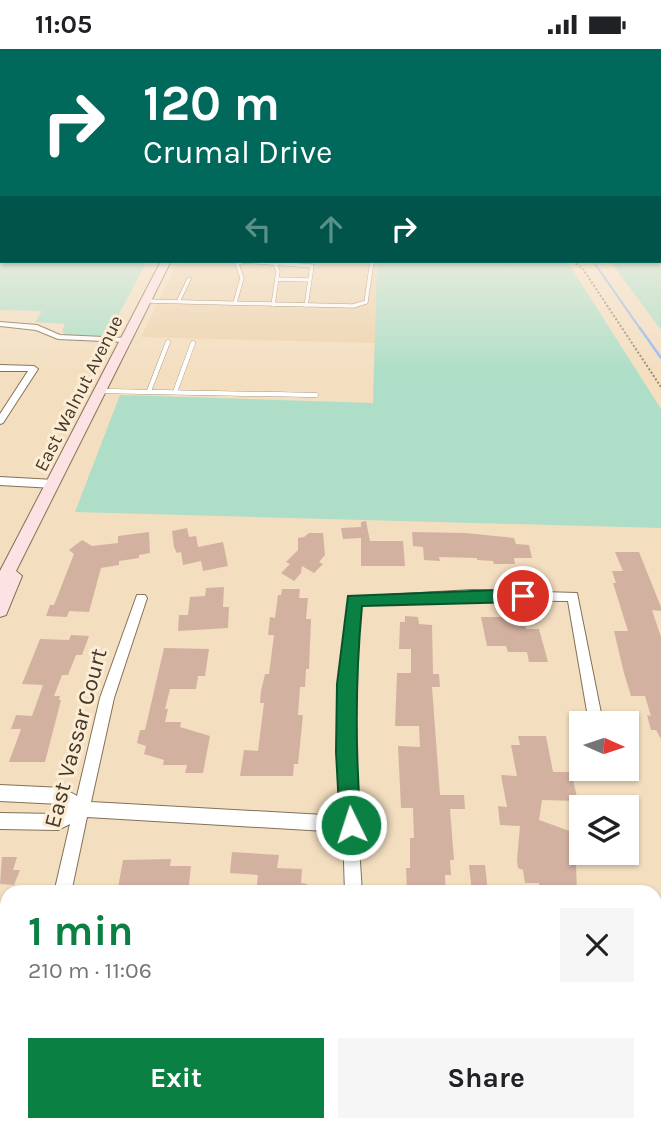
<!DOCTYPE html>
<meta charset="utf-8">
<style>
body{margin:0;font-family:Karla,sans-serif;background:#f6f6f6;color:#202124;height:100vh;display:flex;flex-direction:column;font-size:26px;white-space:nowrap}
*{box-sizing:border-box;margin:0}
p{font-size:23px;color:#757577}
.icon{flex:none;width:38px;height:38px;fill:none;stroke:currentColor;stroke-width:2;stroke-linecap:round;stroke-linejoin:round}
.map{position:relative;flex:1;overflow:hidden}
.side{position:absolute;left:0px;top:836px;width:662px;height:247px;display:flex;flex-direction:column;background:#fff;border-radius:21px 21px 0 0;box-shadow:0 2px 5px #0004}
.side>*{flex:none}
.top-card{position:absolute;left:0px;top:0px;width:662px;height:214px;box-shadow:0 2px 5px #0004;background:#00695c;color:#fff;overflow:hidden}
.needle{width:46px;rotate:93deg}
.controls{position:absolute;left:569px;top:662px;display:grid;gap:14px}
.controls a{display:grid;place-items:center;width:70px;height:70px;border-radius:0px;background:#fff;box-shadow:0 2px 5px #0004;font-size:35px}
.pin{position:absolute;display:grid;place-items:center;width:60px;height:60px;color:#fff;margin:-30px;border:4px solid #fff;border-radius:50%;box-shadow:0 2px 7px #0007}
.me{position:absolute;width:77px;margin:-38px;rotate:356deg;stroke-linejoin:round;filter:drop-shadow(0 0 5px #0008)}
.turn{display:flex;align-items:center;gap:24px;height:147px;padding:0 28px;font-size:32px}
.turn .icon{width:91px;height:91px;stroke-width:2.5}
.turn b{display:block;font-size:49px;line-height:60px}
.lanes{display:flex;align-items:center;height:66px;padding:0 28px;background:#0003;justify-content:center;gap:35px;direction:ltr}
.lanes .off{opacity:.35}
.round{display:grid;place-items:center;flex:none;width:74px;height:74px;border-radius:0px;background:#f6f6f6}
.summary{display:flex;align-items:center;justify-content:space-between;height:119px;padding:0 28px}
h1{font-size:42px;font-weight:700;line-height:52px;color:#0b8043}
.primary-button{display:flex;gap:14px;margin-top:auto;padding:14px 28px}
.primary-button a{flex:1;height:80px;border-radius:0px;background:#0b8043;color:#fff;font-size:28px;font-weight:700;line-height:80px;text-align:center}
.primary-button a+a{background:#f6f6f6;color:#202124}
.status{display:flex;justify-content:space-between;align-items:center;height:49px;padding:0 35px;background:#fff;direction:ltr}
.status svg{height:19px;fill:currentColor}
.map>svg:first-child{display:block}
.built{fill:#edd3ae}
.green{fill:#aedec7}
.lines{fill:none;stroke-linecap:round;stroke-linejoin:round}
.stream-far1{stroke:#94baf1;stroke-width:2}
.stream{stroke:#94baf1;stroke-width:2.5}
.building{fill:#d3b1a1}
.service-far1-casing{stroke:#847156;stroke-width:4.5}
.service-casing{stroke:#847156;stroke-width:5}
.minor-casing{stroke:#847156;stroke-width:2}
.secondary-casing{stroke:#847156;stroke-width:2}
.path{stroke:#9b8b76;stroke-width:2;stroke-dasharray:2 2;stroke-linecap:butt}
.service-far1{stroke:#fff;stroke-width:3.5}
.service{stroke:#fff;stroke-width:4.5}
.minor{fill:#fff;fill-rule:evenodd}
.secondary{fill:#fde2e4;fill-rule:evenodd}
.route{fill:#0b8043;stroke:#07532c;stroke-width:2}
.labels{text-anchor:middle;stroke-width:6;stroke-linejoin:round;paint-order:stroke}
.far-street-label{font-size:19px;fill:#41382c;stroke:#fdecd4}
.street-label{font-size:23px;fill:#41382c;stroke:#fdecd4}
</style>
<div class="status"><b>11:05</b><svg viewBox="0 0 49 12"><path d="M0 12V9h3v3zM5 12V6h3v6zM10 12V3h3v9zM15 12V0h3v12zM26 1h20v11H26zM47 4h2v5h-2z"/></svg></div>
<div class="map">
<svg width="661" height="1083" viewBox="0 0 661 1083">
<rect width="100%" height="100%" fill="#f3dec0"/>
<path class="built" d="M178,212H377L375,294L141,288Z"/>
<path class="green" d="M0,187L2,212H147L109,284L104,287L65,286L62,282L65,275L35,273L42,262L0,261Z
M660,201H661V281L610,212H660Z
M377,212H567L661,360V479L75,463L120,346L373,354Z"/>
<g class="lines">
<path class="stream-far1" d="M593,212L641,281"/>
<path class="stream" d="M640,279L661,309"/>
</g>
<path class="building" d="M366,472L370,492H403L405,517H361V489L343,490L341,479L361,478V473Z
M187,479L189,488L196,487L198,498L223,493L228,517L203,522L201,512L183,516L181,503L177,504L174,498L172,482Z
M149,483L150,504L139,506V509L119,512V516L101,519L89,563L69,562L67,568L46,567L50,556H54L74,505L69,501L82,491L92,497L118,494V487Z
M412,483L465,484L514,489L516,495L529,496L532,509H514L515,515H494L493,512L477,511V509L439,508L440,512L424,511L423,498L413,497Z
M309,484H323L325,506L319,513L323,515L314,524L302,517L301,524L294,532L281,524L290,515L286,513L298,501V489L304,488Z
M615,503H639L661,558V562L652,561L661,588V690L656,681H651L647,666L651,667L645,647H631L624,624L614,582H628L613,534H616L612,522H623Z
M224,538L223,558H229L228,579L178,582L179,566H188L190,548L205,547L206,539Z
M282,540H300L299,549H308L306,570H311L309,620H306L305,638H300L298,666H303L298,715H294L293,727H240L244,701L258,702L264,654H260L261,642L265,625H269L274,586H268L270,568L275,569L278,546H281Z
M405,567L418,568L419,575L432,576L433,625H439L440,638H432L440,746H464L465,760H450L454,811H450L451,826H445L446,844H407L406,819H410V789H414L413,759H401L398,697L420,698L419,677H395L397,624H411V600H399L400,573H405Z
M481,568H523L526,580H539L548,613H529L527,603H508L506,597H487Z
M71,586L89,587L82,606H76L68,626H62L54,647H60L59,651H61L45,713H9L21,680H11L16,666L32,667L43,636L22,635L40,590L69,591Z
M164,599L209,600L205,627H198L196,640H170L165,660H168L165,673H181L180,678L210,687L203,724H185L187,716H163L164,711L144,705L146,697L137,694L140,681H145Z
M518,687H546L553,723H571L578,752L542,751L539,771L578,785L584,816H576L577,844H540L539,834H525L523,821L518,819L517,811L520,777L500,776L498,757L507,758L501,726L517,727L511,696H520Z
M232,803L279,806L277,819L302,820L301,834L307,835L306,844H256L258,826L230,824Z
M2,808H17L13,821H20L14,836L0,835Z
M171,810L170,817H191L188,844H117L123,811Z
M469,816H485L488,844H472Z"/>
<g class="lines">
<g class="service-far1-casing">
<path id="service-far1" d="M278,230L310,231
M147,252L353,257L366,253L372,212
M178,253L189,230
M235,254L242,229L237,215L244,212L312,217L306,257
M273,256L278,222L274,213"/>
</g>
<g class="service-casing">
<path id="service" d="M101,342L316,346
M149,342L168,293
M175,343L193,294"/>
</g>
<g class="minor-casing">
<path id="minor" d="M0,273L37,276L60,286L126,289L130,291L126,293L58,290L36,281L0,277Z
M0,316L34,317L38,320L3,374L0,375V365L28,322H0Z
M0,428L54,431L59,435L54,439L0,436Z
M472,541L577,544L603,674H589L568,552L472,551L360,556L353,635V703L362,844H345L343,783L87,768L71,844H54L70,775L58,781L0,780V764L57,765L67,759L60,755L0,752V736L63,739L77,747L100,649L137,546H145L147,549L114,649L91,753L342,767L339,703V635L350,548Z
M654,881L661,885V916L654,913Z
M7,1030V1068L0,1071V1033Z
M341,1076H361V1083H341Z"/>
</g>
<g class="secondary-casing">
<path id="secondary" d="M0,179H2V185H0Z
M660,193H661V199H660Z
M161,212H171L16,522L22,527L6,566L0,568V522Z"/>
</g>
<path class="path" d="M573,212L583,220L661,338"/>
<use href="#service-far1" class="service-far1"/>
<use href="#service" class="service"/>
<use href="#minor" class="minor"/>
<use href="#secondary" class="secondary"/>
</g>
<linearGradient id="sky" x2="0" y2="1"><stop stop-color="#86b6ec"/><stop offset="0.53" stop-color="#faf0e3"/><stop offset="1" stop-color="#faf0e3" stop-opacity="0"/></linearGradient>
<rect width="661" height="324" fill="url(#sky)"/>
<path class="route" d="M523,540L531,547L523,553L362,557C355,632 355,701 361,776L358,783L351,786L343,783L340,776L336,703L337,635L348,547Z"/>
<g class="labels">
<g class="far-street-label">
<text transform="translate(78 344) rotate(-63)" y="7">East Walnut Avenue</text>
</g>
<g class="street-label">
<text transform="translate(75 689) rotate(-75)" y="8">East Vassar Court</text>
</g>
</g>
</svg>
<div class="controls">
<a><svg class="needle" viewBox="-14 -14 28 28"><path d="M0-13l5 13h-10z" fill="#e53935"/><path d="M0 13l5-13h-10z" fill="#757577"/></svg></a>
<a><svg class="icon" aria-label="layers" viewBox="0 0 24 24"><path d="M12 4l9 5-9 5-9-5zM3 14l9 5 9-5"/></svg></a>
</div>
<div class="pin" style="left:523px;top:547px;background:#d93025"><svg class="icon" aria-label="arrive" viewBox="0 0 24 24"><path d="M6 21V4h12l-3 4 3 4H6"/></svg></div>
<svg class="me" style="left:351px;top:776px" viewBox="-20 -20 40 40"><circle r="17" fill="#0b8043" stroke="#fff" stroke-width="3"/><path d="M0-11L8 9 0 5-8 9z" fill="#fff"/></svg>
<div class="top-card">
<div class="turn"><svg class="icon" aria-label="right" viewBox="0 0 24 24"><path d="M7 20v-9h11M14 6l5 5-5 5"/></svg><div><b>120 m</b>Crumal Drive</div></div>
<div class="lanes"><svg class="icon off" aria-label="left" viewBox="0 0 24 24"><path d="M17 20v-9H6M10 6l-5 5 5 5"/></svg><svg class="icon off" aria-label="ahead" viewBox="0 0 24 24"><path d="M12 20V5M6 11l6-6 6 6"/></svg><svg class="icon" aria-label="right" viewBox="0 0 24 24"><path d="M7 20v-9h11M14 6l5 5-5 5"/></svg></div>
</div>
<section class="side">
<div class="summary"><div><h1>1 min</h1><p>210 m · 11:06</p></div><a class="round"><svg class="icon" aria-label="close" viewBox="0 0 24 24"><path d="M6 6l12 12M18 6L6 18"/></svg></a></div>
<div class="primary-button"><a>Exit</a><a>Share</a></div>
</section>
</div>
